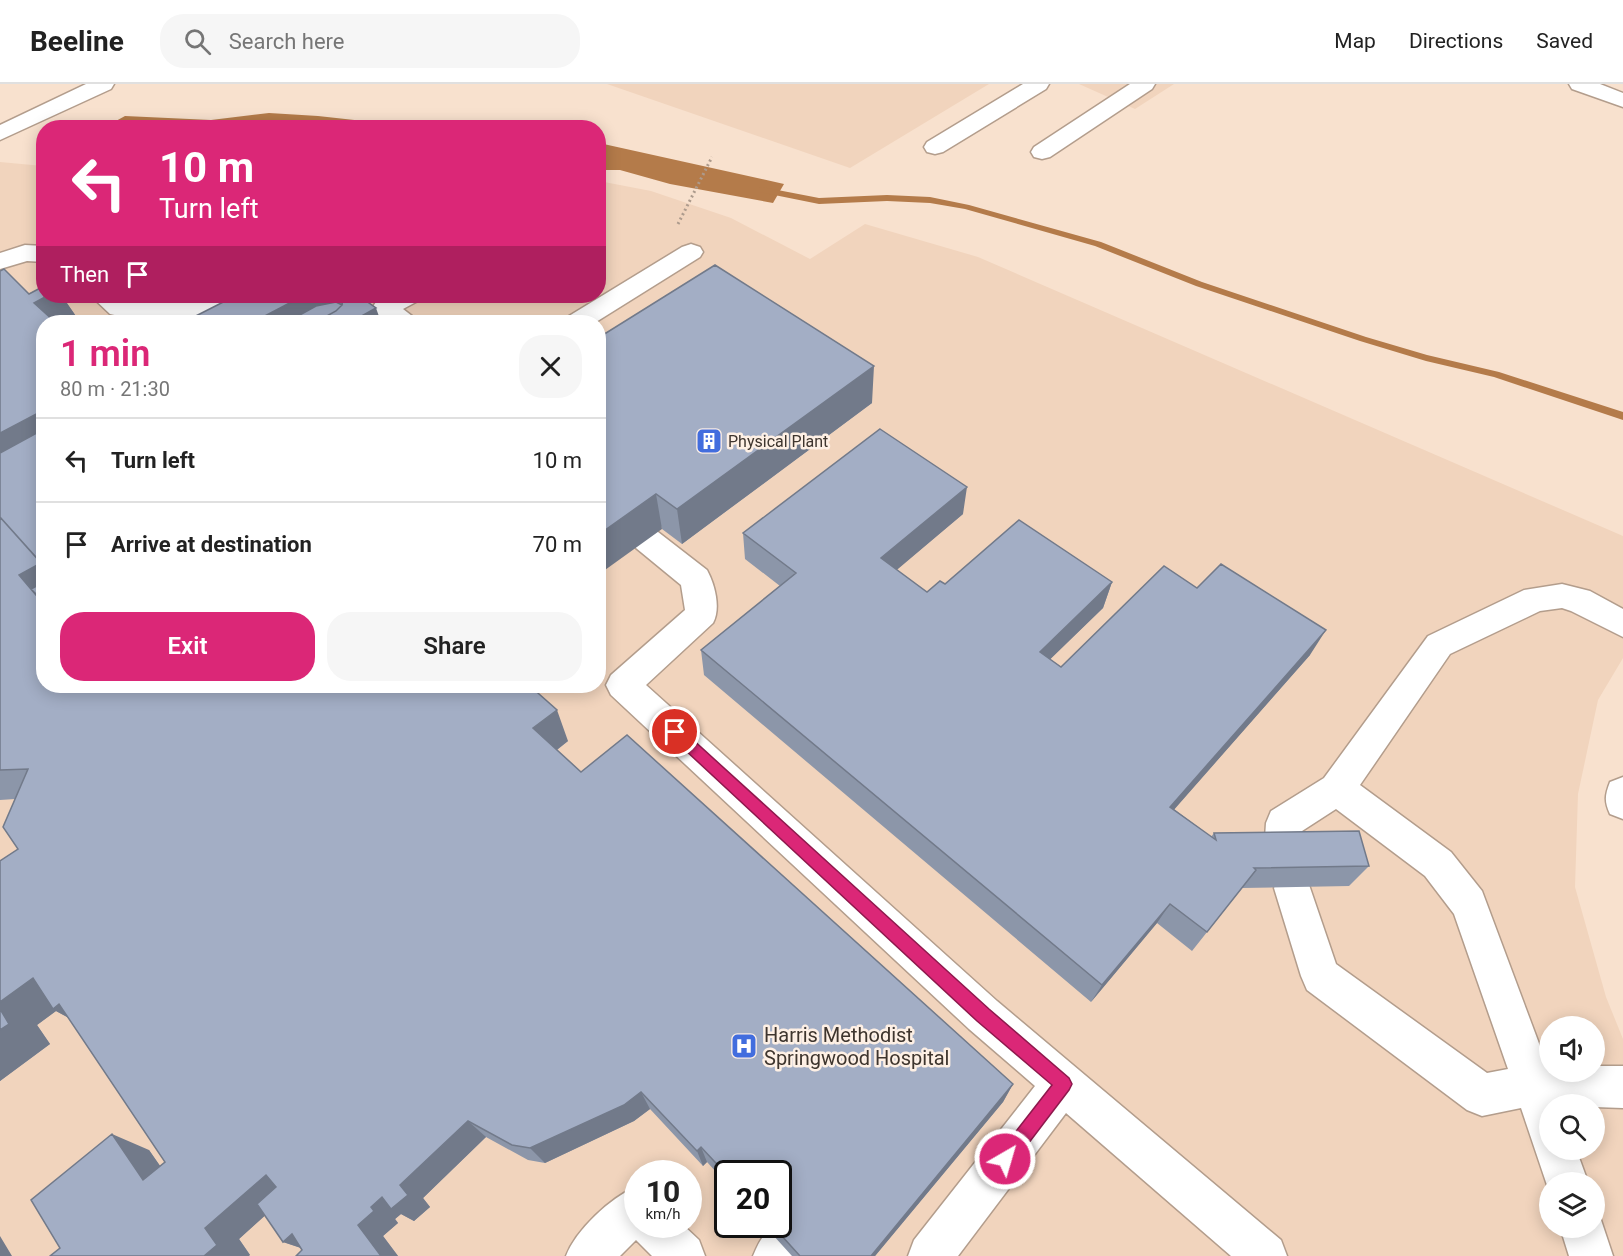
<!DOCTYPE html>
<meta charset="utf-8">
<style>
body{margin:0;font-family:Roboto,sans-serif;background:#f6f6f6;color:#222;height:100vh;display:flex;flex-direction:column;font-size:22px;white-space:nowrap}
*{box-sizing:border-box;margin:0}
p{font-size:20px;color:#767676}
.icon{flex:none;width:33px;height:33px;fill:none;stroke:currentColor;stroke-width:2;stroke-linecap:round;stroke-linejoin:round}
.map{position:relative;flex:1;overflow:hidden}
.drawer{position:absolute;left:36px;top:231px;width:570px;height:378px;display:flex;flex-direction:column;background:#fff;border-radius:24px;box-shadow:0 3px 15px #0003}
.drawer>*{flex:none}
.top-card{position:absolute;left:36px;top:36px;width:570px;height:183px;border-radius:24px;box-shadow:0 3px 15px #0003;background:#db2777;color:#fff;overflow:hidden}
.buttons{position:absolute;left:1539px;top:932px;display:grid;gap:12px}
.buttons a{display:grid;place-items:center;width:66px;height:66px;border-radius:50%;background:#fff;box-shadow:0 3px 15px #0003;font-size:30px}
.speed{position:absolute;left:624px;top:1076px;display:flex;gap:12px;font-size:30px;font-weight:700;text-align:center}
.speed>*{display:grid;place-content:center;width:78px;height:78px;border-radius:50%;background:#fff;box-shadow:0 3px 15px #0003;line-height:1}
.speed small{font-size:15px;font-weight:400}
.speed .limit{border:3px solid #111;border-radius:9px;background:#fff;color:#111}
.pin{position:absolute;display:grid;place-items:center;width:51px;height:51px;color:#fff;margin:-26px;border:3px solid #fff;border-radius:50%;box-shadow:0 2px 6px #0007}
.me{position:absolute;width:66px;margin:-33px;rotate:38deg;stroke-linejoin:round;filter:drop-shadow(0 0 4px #0008)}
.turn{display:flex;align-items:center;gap:21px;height:126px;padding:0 24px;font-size:27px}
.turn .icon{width:78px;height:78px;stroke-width:2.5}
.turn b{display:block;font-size:42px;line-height:51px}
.then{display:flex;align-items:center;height:57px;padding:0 24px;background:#0003;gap:12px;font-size:22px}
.round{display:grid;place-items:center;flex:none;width:63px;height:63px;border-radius:24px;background:#f6f6f6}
.head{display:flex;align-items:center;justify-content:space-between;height:102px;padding:0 24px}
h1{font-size:36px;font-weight:600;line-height:45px;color:#db2777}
.primary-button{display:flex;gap:12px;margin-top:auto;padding:12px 24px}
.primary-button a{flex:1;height:69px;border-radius:24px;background:#db2777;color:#fff;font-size:24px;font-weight:600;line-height:69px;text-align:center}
.primary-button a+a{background:#f6f6f6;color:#222}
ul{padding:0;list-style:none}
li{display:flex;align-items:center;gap:18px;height:84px;padding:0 24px;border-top:2px solid #e0e0e0}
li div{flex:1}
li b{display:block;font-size:22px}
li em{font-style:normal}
header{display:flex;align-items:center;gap:36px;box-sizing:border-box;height:84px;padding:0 30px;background:#fff;border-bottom:2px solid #e0e0e0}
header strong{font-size:28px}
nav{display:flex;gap:33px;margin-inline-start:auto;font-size:21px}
.search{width:420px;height:54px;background:#f6f6f6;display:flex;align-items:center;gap:15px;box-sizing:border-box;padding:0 21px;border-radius:24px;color:#767676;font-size:22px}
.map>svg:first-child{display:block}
.built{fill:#f1d4bd;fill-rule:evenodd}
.water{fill:#b47b4a}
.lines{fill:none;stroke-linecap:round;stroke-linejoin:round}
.stream{fill:#b47b4a;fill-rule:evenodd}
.minor-casing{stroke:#b39d8c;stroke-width:3}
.major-casing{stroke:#b39d8c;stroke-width:3}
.path{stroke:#ad9b8d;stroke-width:3;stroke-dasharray:2 3;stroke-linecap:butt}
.minor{fill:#fff;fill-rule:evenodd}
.major{fill:#fff;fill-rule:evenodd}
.wall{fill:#8c96a9}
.shaded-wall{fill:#727a8a}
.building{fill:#a3aec5;stroke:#727a8a;stroke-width:1.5}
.route{fill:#db2777;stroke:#8e194d;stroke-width:1.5}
.labels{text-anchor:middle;stroke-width:5;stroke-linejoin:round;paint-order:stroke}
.poi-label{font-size:16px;fill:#3e352e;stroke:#fef0e5;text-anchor:start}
.near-poi-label{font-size:20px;fill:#3e352e;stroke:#fef0e5;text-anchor:start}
</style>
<header>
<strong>Beeline</strong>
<div class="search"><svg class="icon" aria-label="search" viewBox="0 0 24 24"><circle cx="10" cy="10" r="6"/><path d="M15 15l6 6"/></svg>Search here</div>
<nav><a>Map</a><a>Directions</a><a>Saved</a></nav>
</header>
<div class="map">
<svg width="1623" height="1172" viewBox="0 0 1623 1172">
<rect width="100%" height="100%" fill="#f8e1ce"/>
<path class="built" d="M607,0H989L850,84Z
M1079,0H1174L1135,25Z
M0,78L43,82L44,212H598L599,97L651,107L731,134L810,175L865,140L978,173L1623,452V574L1598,616L1578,710L1575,803L1606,913L1623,955V1172H0ZM44,238H598V602H44ZM1550,942H1594V987H1550ZM1550,1020H1594V1065H1550ZM638,1089H688V1140H638ZM728,1089H778V1140H728ZM1550,1098H1594V1143H1550Z"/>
<path class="water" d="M269,29L318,32L418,43H105L125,32L211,36Z
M599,59L784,100L773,119L670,100L620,86H600Z"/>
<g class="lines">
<path class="stream" d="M762,103L819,114L887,111L930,113L969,121L1101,158L1202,198L1366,253L1427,271L1499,288L1623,328V336L1494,293L1426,277L1360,257L1196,202L1095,162L965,125L930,119L887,117L819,120L759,108V104Z"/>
<g class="minor-casing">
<path id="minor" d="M1023,0H1049L1046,5L943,68L935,70L927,68L924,63L927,58Z
M1130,0H1155L1152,5L1050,73L1042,75L1034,73L1031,68L1034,63Z
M691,160L700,163L703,168L700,173L596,238H565L569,232L682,163Z
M25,161L44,162V178L27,177L0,185V169Z
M91,212H120L125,216L269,212L265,218L233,231L119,232L110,230Z
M388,212H419L416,218L403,225L412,232L416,238C397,238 383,241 372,224L376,218Z
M647,444L658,448L707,486C715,501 721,524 713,539L646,601L997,917L1281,1156L1287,1172H1231L1066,1029L958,1172H908L914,1156L1035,1002L969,945L611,611L606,601L611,591L685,526L681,501L636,464L632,456L636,448Z
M1562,500L1590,507L1623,525V553L1571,527L1562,524L1540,527L1450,570L1360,701L1451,768L1482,807L1547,981H1550V987H1594V982H1623V1024L1594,1023V1020H1550V1065H1576L1588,1098H1550V1110L1521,1024L1482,1032L1467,1026L1307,906L1301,892L1274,804L1280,792L1293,787L1306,792L1336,880L1487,989L1508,985L1454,830L1425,792L1336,725L1302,747L1300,769L1295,781L1282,786L1269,781L1264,769L1266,739L1271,727L1324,694L1428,552L1524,506Z
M1623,693V735L1610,730C1604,717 1605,711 1610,698Z
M636,1103L638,1140H682L699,1156L705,1172H652L636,1156L620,1172H566C576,1146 610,1114 636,1103Z
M1594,1126L1598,1127L1613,1172H1569L1560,1143H1594Z
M784,1139L800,1145L806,1161L802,1172H753C761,1153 764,1147 784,1139Z"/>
</g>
<g class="major-casing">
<path id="major" d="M86,0H114L111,5L0,56V41Z
M1569,0H1600L1623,9V23L1572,5Z"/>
</g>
<path class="path" d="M678,140L712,73"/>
<use href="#minor" class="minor"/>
<use href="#major" class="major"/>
</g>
<path class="wall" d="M0,187L29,210L62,212L80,238H44V602L568,657L557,666L581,688L1013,1000L1003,1018L875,1172H792L763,1140H778L728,1089V1101L707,1078L703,1082L650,1025L634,1037L545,1079L528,1076L486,1053L423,1114L430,1123L414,1137L401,1130L395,1135L398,1139L383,1152L398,1172H296L302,1166L301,1164L283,1158L265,1131L239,1155L250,1171L60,1164L149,1066L160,1082L165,1078L69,934L56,927L37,941L50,960L0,997V777L18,765L15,715L0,716Z
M235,212H359L381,238Z
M598,254L872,319L682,460L662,445Z
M963,430L896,486L927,508L945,500L1112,498L1103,524L1050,575L1061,583L1197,504L1310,571L1174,725L1211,753L1214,749L1369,782L1349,802L1242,804L1192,867L1157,839L1091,918L704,591L701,566L780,502L745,475L743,449Z"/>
<path class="shaded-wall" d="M47,212H62L80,238H48L34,219Z
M303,212H333L344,238H253Z
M376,224L381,238H345Z
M874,282L872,319L682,460L677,425Z
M44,326V377L0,389V349Z
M967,403L963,430L879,501L881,474Z
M656,410L662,445L598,491V451Z
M0,435L44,482V519L19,491Z
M1112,498L1103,524L1033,592L1040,568Z
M1326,546L1310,571L1158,744L1170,723Z
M557,626L568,657L545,675L533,644Z
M1170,820L1157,839L1091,918L1102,901Z
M33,894L91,946L56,927L37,941L50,960L0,997V918Z
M1013,1000L1003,1018L875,1172H871Z
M641,1008L650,1025L634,1037L545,1079L530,1064Z
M468,1037L486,1053L423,1114L430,1123L414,1137L401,1130L395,1135L398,1139L383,1152L398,1172H381L358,1141L371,1123L382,1113L400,1101Z
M112,1050L149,1066L179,1109L143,1096Z
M701,1063L707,1078L703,1082L697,1067Z
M266,1091L296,1104L239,1155L250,1171L249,1172H204L205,1144Z
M292,1150L313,1168L283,1158Z
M0,1152L12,1172H0Z"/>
<path class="building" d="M715,181L874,282L677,425L656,410L598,451V254Z
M4,185L29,210L44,202V212H47L34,219L55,238H44V326L0,349V187Z
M235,212H303L253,238H184Z
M342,212H359L376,224L351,238H316L336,227L342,221L343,213Z
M336,218L342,221L336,227L316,238H287L316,222Z
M44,345V482L0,433V369Z
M880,345L967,403L881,474L927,508L940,497L945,500L1019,436L1112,498L1040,568L1061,583L1164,482L1197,504L1221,480L1326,546L1170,723L1216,756L1214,749L1359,747L1369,782L1254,784L1256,786L1207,848L1170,820L1102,901L701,566L796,489L743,449Z
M0,433L41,479L19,491L36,511L44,507V602H530L557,626L533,644L581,688L627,651L1013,1000L871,1172H800L771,1140H778V1089H728V1092L701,1063L697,1067L641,1008L624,1021L530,1064L512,1061L468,1037L400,1101L408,1111L391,1125L382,1113L371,1123L374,1127L358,1141L381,1172H296L302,1166L292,1150L283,1158L257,1120L276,1103L266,1091L205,1144L217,1161L204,1172H50L60,1164L31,1116L112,1050L143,1096L165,1078L59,920L53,925L33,894L0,918V777L18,765L3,743L28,685L0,686Z
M44,498V507L37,511L31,505Z
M0,925L9,940L0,946Z"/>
<path class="route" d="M675,642L680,644L989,925L1069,994L1072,1000L1069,1006L1012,1081L1005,1084L999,1081L997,1075L999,1069L1052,1001L977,937L670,652L667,648L670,644Z"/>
<defs>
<g id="building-square" transform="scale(1.35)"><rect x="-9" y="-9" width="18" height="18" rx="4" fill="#426dde" stroke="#fef0e5"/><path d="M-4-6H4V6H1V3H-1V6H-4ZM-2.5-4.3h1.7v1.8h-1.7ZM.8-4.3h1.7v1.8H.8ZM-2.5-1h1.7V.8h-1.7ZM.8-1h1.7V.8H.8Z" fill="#fff"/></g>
<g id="hospital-square" transform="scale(1.35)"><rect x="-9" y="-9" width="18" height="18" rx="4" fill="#426dde" stroke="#fef0e5"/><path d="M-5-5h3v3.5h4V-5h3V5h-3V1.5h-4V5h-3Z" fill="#fff"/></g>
</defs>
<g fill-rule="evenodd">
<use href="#building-square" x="709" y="357"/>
<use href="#hospital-square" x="744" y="962"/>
</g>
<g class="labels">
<g class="poi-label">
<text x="728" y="363">Physical Plant</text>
</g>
<g class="near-poi-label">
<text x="764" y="958">Harris Methodist<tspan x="764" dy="23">Springwood Hospital</tspan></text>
</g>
</g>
</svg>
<div class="buttons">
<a><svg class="icon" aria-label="sound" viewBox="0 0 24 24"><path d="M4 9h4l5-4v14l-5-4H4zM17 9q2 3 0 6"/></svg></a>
<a><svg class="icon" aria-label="search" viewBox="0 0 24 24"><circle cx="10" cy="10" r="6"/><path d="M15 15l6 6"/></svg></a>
<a><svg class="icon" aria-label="layers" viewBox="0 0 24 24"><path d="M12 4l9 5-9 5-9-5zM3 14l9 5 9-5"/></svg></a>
</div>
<div class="speed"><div>10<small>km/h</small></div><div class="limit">20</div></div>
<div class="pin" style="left:675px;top:648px;background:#d93025"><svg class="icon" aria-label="arrive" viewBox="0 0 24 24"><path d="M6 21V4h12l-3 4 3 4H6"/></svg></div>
<svg class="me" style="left:1005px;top:1075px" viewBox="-20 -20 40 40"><circle r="17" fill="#db2777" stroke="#fff" stroke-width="3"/><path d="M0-11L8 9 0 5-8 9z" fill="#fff"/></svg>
<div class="top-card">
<div class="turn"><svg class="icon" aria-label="left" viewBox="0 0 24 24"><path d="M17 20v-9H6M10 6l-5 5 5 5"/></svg><div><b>10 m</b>Turn left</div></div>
<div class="then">Then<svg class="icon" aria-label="arrive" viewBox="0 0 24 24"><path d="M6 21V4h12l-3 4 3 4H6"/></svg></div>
</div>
<section class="drawer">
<div class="head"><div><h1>1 min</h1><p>80 m · 21:30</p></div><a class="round"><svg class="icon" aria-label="close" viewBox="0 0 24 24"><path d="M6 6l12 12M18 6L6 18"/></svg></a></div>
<ul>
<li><svg class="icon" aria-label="left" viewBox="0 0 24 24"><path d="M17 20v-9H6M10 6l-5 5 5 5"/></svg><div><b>Turn left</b></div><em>10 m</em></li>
<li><svg class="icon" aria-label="arrive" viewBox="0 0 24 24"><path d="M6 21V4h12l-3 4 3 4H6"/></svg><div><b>Arrive at destination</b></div><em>70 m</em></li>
</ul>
<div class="primary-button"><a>Exit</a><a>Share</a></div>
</section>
</div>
